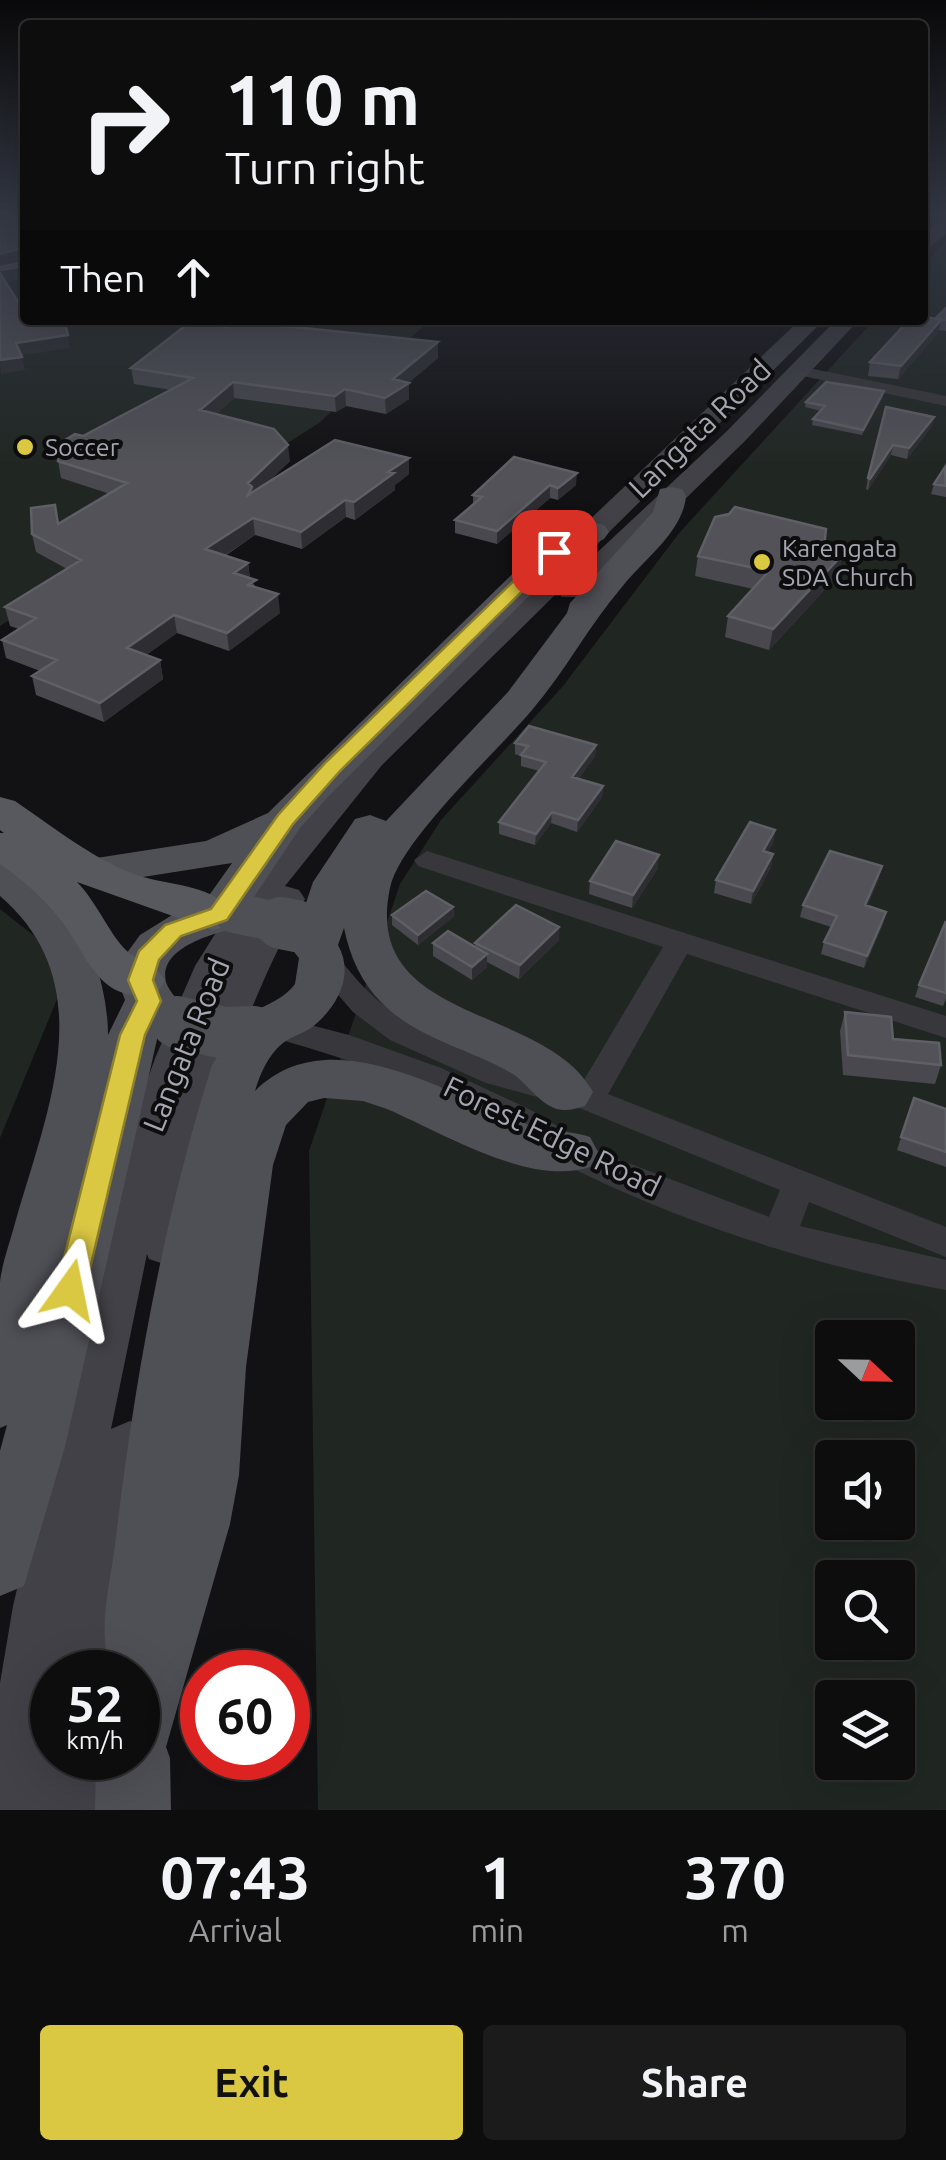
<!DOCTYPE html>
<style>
body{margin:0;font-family:Ubuntu,sans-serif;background:#1c1b1c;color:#f1f3f6;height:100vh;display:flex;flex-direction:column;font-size:38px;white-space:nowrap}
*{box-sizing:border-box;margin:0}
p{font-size:32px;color:#9b9c9e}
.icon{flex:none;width:55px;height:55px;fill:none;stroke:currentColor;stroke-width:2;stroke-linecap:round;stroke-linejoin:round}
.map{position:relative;height:1810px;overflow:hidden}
.sheet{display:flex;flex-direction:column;background:#0e0d0e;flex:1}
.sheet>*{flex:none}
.guide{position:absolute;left:20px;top:20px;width:908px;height:305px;border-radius:10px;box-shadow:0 10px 40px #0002,0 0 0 2px #2e2d2e;background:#0e0d0e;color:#f1f3f6;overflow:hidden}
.needle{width:65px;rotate:112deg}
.controls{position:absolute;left:815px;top:1320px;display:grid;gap:20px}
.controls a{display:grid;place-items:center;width:100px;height:100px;border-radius:10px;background:#0e0d0e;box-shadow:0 10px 40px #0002,0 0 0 2px #2e2d2e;font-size:50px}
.speed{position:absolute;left:30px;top:1650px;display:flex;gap:20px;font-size:50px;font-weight:700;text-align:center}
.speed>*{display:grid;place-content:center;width:130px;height:130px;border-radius:50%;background:#0e0d0e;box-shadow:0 10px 40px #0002,0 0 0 2px #2e2d2e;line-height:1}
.speed small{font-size:25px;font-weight:400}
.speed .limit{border:15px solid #d22;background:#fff;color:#111}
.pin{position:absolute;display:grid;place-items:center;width:85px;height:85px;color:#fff;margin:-42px;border-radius:20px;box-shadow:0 5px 15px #0006}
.me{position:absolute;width:110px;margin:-55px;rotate:12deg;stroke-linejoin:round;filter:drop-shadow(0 0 8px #0008)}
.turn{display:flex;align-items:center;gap:35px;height:210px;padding:0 40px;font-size:45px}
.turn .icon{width:130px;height:130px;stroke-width:2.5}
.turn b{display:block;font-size:70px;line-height:85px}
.then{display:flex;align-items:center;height:95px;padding:0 40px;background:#0003;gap:20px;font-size:38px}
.eta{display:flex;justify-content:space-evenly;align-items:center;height:170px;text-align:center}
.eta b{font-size:60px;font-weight:700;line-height:70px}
.button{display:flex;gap:20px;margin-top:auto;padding:20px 40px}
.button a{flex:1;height:115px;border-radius:10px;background:#dac742;color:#111;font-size:40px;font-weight:700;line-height:115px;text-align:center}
.button a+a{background:#1c1b1c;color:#f1f3f6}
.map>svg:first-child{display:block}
.green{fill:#202723;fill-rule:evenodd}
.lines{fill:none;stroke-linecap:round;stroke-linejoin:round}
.minor{fill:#38383c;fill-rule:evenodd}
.secondary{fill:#414147;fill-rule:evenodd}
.primary{fill:#4f4f56;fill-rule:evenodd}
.trunk{fill:#58585f;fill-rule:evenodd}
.primary-bridge-far1{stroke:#4f4f56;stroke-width:40}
.primary-bridge{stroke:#4f4f56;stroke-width:52}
.wall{fill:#48484e}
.shaded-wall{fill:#2e2e32}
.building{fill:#525258;stroke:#5f5f66;stroke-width:2.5}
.route{fill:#dac742;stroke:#8e812b;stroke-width:2.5}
.poi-dot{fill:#dac742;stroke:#0d0d0e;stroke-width:4}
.labels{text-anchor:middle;stroke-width:8;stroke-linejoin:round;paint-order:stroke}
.far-poi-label{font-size:25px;fill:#a5a6b2;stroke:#0d0d0e;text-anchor:start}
.street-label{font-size:30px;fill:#a5a6b2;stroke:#0d0d0e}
</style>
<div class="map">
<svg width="946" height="1810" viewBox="0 0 946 1810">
<rect width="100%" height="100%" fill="#121113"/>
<path class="green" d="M0,214H25V320H430L319,423L0,626Z
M946,241V1810H318L309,1151L400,884L441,820L563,686L680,532L874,320H922L923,267ZM832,1338H898V1402H832ZM832,1458H898V1522H832ZM832,1578H898V1642H832ZM832,1698H898V1762H832Z
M0,909L46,945L67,975L0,1138Z"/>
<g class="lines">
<path class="minor" d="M799,366L946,396V406L793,374V368Z
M427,851L946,1016V1038L687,954L608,1094L946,1227V1257L809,1202L800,1226L946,1260V1290C819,1267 694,1227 578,1171C543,1154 514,1130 479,1113C410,1078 339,1057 265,1035L261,1027L265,1019L276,1016L349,1035L441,1068L529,1109L602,1153L769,1217L780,1190L582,1109L486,1083L390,1040L353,1012L313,966L309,959L313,952H333C347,967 360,985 375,998C432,1046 510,1067 581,1085L663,947L418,866L414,860Z"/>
<path class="secondary" d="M946,217V234L922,253V235Z
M800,320H824L603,538L572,576L726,432L836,320H859L744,442L584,597H562L558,592L382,765L285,886L299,890L305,899C266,967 236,1039 218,1115C207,1159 204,1220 185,1259L167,1265L149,1259L147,1254L111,1429L130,1421L150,1429L158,1448L121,1672H52V1758H107L100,1810H0V1683L13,1606L118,1159L156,1056L195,966L265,854L356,749L537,579L583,526Z"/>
<path class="primary" d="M671,487L682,489L686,496C683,532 644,559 622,587C589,625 565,672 532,710C497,752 400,840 390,888C361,1024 545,1004 593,1092L585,1106C572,1110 561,1113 548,1105C535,1097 526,1083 513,1074C471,1049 417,1039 382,1003C361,982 350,957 344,928L338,945C355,975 337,1008 311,1028C302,1034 290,1037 283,1043C268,1055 260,1074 255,1091C330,1016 450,1096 529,1125C549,1132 570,1130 590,1137L598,1152L590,1167C530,1187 443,1133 387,1109L363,1101L324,1098L308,1102L286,1125L273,1165L246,1367L239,1475L230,1524L166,1747L170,1758L171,1810H95L96,1758H138V1672H112C96,1635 110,1585 115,1545C134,1383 163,1220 212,1065L232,1036L229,1032C242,1009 277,1008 295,984L299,958L273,926L280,915L303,912L313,882L355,819L370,815L386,821L508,692L567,613L570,603L653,512L660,489Z
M593,522L604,525L609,532L604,539L566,559L328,797L300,828L250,903L257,913L250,924C225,931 157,944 166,982C169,993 182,1003 188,1014L181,1026L160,1030L158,1035L65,1447L24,1586L0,1596V1451L7,1425L0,1428C0,1380 0,1330 0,1282C2,1263 10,1242 15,1223C46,1113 104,985 0,896V859C71,878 108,968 108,1035L125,1000L117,978L121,961L140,935L177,912L203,904L232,863L92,885L77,881L70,871L77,861L206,841L268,813L542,545Z"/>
<path class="trunk" d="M0,797L15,801C55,828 96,862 143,877C174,886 216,885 235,915L228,926L212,930L77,882C97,902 110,936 128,952C142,963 156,965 165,980L158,992C99,1009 87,952 59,918C43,897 22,880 0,864V833H4L0,830Z"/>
<path class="primary-bridge-far1" d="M234,913L293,925"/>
<path class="primary-bridge" d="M281,923L296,926
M177,1022L224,1033L254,1032"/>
</g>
<path class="wall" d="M946,308V331L938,330V333L898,379L868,376L870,362L936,319Z
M228,327L438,342V358L408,383L409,399L386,414L346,406L336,412L234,398L216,414L290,461L268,482L409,458V474L395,485V490L355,520L346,517L302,549L255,535L225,556L248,563L250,578L256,588L280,613L229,651L177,633L146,655L160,660L163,679L104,722L36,695L32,676L40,671L6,658L2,640L19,629L10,626L5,607L67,569L36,552L32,534L59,524L110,494L61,478L58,461L83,436L171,390L134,384L131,368Z
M883,397L862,435L812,425L813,419L821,411L805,407L806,402Z
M886,407L934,417L931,427L907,459L891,455L868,490L866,489L868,478Z
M514,457L576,485L558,500L550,498L497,544L455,533V520L473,505V495Z
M946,467V497L931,494L934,484Z
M824,548L839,574L769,650L725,637L728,616L753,589L695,576L698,556Z
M515,743L596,745L595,756L578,779L603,786L602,797L577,832L551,823L535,845L499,834V822L539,771L521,766V756L515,754Z
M775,830L773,843L767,852L773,854L771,867L751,904L714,893L716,880Z
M658,868L632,908L589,894L590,881Z
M879,878L867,906L886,912L883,924L864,968L821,954L824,942L831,927L800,917L803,905Z
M453,907L454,916L418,945L392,925V915Z
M946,921V999L943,1006L915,997L919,985Z
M559,927V940L519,979L487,962V967L472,980L433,956V943L475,947V943Z
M845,1012L941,1065L935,1084L843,1075L840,1031Z
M914,1098L946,1109V1167L897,1150Z"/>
<path class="shaded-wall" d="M22,248L24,260L0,267V254Z
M25,266V279L1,282L0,270Z
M941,320L938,333L898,379L901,366Z
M68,335L70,348L18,356L16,343Z
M438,342V358L405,386L409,383V399L386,414L385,398L393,379Z
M22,357L25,370L1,374L0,360Z
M233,382L234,398L202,426L200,410Z
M345,389L346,406L336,412L335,396Z
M884,391L883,397L862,435L863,430Z
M934,417L931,427L907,459L909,448Z
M288,445L290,461L253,497L254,504L250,492L248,483Z
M893,445L891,455L868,490L870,479Z
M409,458V474L395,485V490L355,520L354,502L388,472Z
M577,473L576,485L558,500V488Z
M550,485V498L497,544V531Z
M345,500L346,517L302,549L301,532Z
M253,518L255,535L207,567L205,549Z
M843,554L839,574L769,650L773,629Z
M248,563L250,581L234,573Z
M278,594L280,613L229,651L227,633Z
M174,615L177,633L130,666L127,648Z
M160,660L163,679L104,722L100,703Z
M596,745L595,756L571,788L572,777Z
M603,786L602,797L577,832L578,820Z
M552,812L551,823L535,845L536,834Z
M775,830L773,843L761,864L763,851Z
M773,854L771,867L751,904L753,891Z
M659,855L658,868L632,908L633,895Z
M882,866L879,878L862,918L865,905Z
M453,907L454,916L418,945V935Z
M886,912L883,924L864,968L867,956Z
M559,927V940L519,979L520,965Z
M487,954V967L472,980V967Z"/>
<path class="building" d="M17,214H25V251L22,248L0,254V222Z
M25,262V266L0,270V267Z
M0,273L25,313V320H64L68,335L16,343L22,357L0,360Z
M946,308V320L936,318Z
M922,316L941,320L901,366L870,362L909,320H922Z
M236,321L438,342L393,379L409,383L385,398L345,389L335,396L233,382L200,410L274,429L288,445L248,483L252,487L248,495L335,440L409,458L388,472L394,473L354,502L345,500L301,532L253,518L205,549L248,563L234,573L256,580L248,585L278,594L227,633L174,615L127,648L160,660L100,703L32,676L57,660L2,640L36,618L5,607L81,560L32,534L31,508L55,505L58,524L127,483L58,461L60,443L75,434L83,436L193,378L131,368L190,322L228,327Z
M826,382L884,391L863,430L813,419L825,406L806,402Z
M886,407L934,417L909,448L893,445L870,479L868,478Z
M514,457L577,473L558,488L550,485L497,531L455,520L482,497L473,495Z
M945,467L946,486L934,484Z
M735,507L826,529L824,548L843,554L773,629L728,616L769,571L698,556L715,517L729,514Z
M529,726L596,745L572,777L603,786L578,820L552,812L536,834L499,822L546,762L521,755L528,746L515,743Z
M750,822L775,830L763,851L773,854L753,891L716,880Z
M616,841L659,855L633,895L590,881Z
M830,851L882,866L865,905L886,912L867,956L824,942L837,916L803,905Z
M426,891L453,907L418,935L392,915Z
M516,905L559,927L520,965L475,943Z
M946,921V993L919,985Z
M448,931L487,954L472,967L433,943Z
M845,1012L891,1017L893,1039L939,1043L941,1065L848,1055Z
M914,1098L946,1109V1152L901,1137Z"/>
<linearGradient id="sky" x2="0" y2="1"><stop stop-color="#0a090a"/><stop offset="0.46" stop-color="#333844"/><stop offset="1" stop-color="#333844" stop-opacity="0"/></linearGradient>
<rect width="946" height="467" fill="url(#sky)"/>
<path class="route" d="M548,548L562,552L340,771L293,824L227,920L181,936L159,960L153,980L161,1001L145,1035L85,1290L81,1299L70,1303L60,1299L56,1290L120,1035L137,1001L128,980L139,951L165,925L211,909L278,815L326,762Z"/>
<g class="poi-dot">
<circle cx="25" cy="447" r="10"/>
<circle cx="762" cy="562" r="10"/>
</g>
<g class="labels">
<g class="far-poi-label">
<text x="45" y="456">Soccer</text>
<text x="782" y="557">Karengata<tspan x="782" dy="29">SDA Church</tspan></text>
</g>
<g class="street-label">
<text transform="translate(700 429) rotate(-44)" y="10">Langata Road</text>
<text transform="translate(187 1045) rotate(-68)" y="10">Langata Road</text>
<text transform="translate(552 1137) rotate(26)" y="10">Forest Edge Road</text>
</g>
</g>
</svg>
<div class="controls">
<a><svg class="needle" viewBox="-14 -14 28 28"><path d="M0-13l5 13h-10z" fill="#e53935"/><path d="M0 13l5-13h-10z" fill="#9b9c9e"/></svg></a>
<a><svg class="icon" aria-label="sound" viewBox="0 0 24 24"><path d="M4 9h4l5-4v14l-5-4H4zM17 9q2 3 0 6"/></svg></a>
<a><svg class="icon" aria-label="search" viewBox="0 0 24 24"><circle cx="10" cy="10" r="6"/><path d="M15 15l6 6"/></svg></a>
<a><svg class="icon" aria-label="layers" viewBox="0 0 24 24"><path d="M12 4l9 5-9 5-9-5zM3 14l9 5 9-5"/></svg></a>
</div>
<div class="speed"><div>52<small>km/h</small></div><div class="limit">60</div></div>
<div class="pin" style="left:554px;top:552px;background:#d93025"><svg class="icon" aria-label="arrive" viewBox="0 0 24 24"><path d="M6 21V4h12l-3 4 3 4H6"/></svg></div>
<svg class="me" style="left:70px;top:1290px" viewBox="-20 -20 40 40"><path d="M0-17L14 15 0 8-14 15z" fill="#dac742" stroke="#fff" stroke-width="4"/></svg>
<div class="guide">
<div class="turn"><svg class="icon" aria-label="right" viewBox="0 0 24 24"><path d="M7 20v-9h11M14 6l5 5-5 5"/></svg><div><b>110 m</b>Turn right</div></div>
<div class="then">Then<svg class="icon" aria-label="ahead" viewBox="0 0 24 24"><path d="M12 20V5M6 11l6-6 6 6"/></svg></div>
</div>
</div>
<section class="sheet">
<div class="eta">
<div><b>07:43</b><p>Arrival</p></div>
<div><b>1</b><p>min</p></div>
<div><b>370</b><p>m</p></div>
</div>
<div class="button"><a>Exit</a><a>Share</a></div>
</section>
